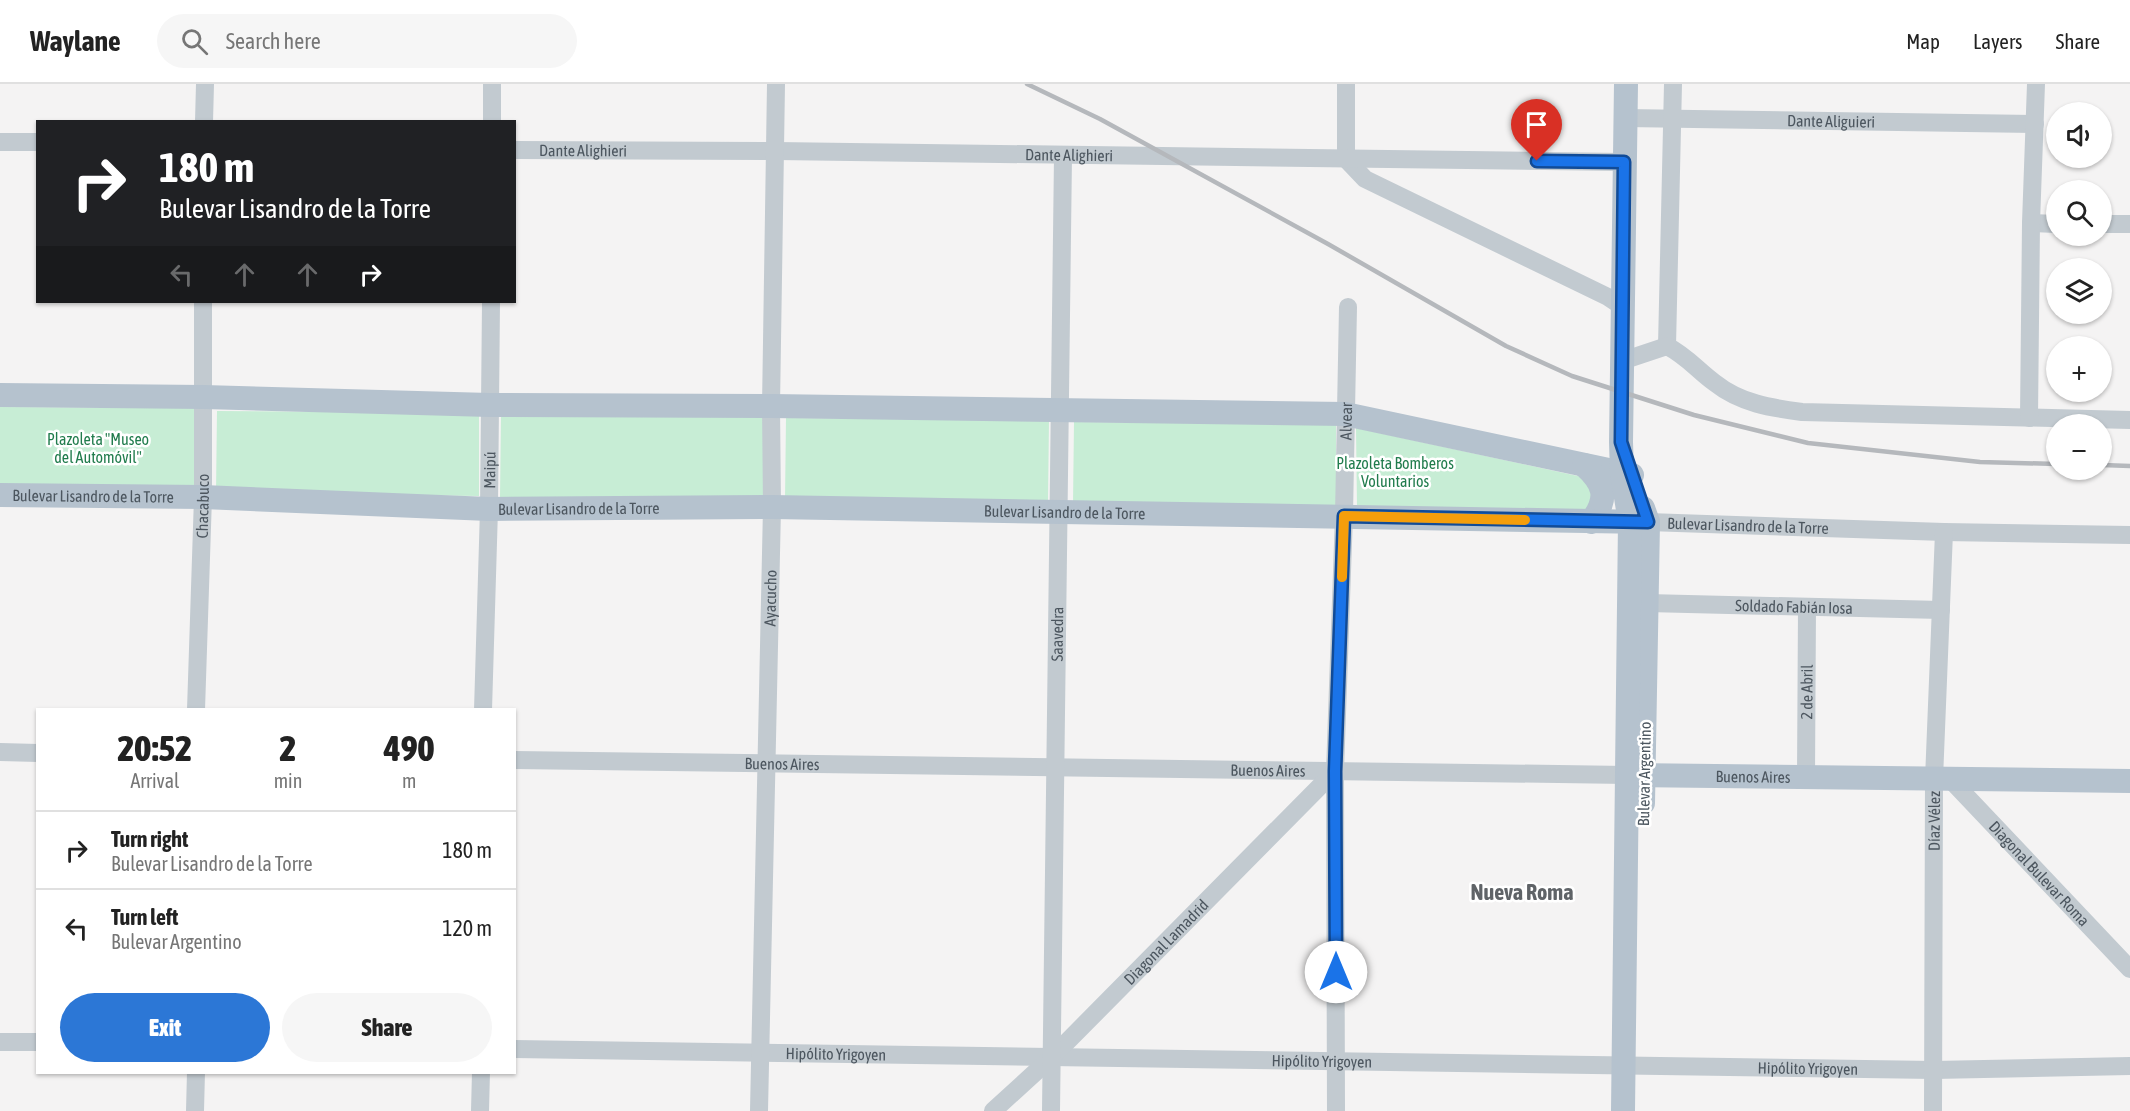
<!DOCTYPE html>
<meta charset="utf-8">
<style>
body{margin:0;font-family:"Asap Condensed",sans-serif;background:#f6f6f6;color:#222;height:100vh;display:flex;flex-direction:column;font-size:22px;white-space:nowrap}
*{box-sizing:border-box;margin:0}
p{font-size:20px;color:#767676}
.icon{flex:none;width:33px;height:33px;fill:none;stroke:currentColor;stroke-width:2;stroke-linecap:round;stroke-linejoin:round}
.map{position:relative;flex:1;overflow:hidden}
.details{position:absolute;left:36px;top:624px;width:480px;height:366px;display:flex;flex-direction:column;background:#fff;border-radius:0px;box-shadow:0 2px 4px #0004}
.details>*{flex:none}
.top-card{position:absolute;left:36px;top:36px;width:480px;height:183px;border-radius:0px;box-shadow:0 2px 4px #0004;background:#202124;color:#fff;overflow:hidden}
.controls{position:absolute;left:2046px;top:18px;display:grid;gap:12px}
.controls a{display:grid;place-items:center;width:66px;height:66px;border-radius:50%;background:#fff;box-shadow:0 2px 4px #0004;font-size:30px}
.pin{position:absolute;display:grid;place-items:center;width:51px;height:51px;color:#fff;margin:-62px -26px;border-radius:50% 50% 50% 0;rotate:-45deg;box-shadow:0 0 6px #0007}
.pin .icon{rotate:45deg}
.me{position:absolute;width:66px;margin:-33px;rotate:0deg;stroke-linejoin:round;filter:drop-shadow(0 0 4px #0008)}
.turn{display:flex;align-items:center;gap:21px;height:126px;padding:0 24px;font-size:27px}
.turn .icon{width:78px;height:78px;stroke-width:2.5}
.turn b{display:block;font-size:42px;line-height:51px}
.lanes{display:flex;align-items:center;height:57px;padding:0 24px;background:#0003;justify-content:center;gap:30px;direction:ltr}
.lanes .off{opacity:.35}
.eta{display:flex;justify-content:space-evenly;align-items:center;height:102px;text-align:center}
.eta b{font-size:36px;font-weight:800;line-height:42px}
.cta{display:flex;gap:12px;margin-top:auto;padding:12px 24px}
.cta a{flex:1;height:69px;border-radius:36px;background:#2c77d6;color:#fff;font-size:24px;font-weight:800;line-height:69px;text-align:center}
.cta a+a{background:#f6f6f6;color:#222}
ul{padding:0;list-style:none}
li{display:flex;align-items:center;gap:18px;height:78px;padding:0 24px;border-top:2px solid #e0e0e0}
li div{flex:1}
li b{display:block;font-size:22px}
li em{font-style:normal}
header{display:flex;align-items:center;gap:36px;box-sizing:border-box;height:84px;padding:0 30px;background:#fff;border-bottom:2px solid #e0e0e0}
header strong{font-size:28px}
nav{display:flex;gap:33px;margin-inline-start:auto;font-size:21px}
.search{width:420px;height:54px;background:#f6f6f6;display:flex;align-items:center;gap:15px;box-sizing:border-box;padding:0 21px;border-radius:33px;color:#767676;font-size:22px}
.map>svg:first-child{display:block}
.green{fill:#c7edd5}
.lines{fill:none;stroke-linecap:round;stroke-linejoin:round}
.minor{stroke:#c2cad0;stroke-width:18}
.major{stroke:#b5c2ce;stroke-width:24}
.rail{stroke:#b5b8bc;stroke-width:4.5}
.route-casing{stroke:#114b97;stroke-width:15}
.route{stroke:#1a73e8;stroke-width:10}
.slow{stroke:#f59e0b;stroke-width:10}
.labels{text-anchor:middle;stroke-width:5;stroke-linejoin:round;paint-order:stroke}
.street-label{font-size:16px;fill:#4c565f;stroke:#fff}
.park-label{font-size:16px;fill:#217c4d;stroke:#fff}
.district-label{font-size:22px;font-weight:bold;fill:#5f6367;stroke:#fff}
</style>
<header>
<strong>Waylane</strong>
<div class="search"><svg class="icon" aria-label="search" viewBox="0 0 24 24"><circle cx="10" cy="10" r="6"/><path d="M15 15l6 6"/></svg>Search here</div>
<nav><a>Map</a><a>Layers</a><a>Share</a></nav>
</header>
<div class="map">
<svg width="2130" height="1027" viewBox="0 0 2130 1027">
<rect width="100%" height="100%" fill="#f4f3f3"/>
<path class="green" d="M0,323L196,324L195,407L0,405Z
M217,327L479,329V412L216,409Z
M501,330L763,333V415L500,413Z
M786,334L1049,336L1048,418L785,416Z
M1074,338L1336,340V423L1073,420Z
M1356,344L1587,394L1598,411L1591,427L1357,423Z"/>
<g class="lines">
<g class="minor">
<path d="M1346,0V75L1365,95L1608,213L1623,223"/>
<path id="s1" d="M1625,34L2035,40"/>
<path d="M204,38L205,0"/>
<path d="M492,38V0"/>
<path d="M0,58H38"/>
<path id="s2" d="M514,66L776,67L1624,78"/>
<path d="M2031,139L2056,140"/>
<path d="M2102,140H2130"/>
<path d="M1667,262L1673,0"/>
<path d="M1622,277L1667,262C1688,273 1697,286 1715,299C1740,319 1771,324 1802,328L2130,336"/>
<path d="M2029,334L2031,139L2036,0"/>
<path id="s3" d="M1648,438L1944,448L2130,451"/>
<path id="s4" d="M1647,519L1941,526"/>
<path id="s5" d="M196,626L203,413V218"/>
<path id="s6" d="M483,626L489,425L491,218"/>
<path d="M0,668L38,669"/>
<path id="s7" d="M514,676L1627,691"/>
<path id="s8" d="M1806,692L1807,524"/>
<path id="s9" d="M1950,695L2130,885"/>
<path d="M0,958H38"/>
<path id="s10" d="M514,965L1934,986L2130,982"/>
<path d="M195,1027L196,988"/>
<path d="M480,1027L481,988"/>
<path id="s11" d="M759,1027L772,423L771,322L776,0"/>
<path id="s12" d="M993,1027L1052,973L1335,687"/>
<path id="s13" d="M1051,1027L1063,72"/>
<path id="s14" d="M1336,1027L1335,687L1344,431L1348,223"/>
<path id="s15" d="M1933,1027L1934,695L1944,448"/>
</g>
<g class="major">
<path d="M0,311L204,313L490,321L771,322L1345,330L1632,391"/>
<path d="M1584,381C1605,400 1609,414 1591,438"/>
<path id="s16" d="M0,411L203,413L489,425L772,423L1648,438"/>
<path d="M1643,424L1648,438L1643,719"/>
<path id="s17" d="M1629,691L2130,697"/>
<path d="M1623,1027L1630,438L1622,389L1621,358L1626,0"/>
</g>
<path class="rail" d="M1027,0L1100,35L1328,160L1506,262L1572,292L1694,331L1808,359L1980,378L2056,380
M2102,381L2130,382"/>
</g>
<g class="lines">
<g class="route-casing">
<path id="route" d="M1336,888L1335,687L1344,432L1648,438L1621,358L1624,78L1537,77"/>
</g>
<use href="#route" class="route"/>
<path class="slow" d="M1342,493L1344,432L1525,436"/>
</g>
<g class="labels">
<g class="street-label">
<text dy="6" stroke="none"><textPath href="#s1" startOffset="206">Dante Aliguieri</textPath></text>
<text dy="6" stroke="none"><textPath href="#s2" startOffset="69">Dante Alighieri</textPath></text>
<text dy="6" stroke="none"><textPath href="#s2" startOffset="555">Dante Alighieri</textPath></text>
<text dy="6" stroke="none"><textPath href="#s14" startOffset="690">Alvear</textPath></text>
<text dy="6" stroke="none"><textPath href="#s6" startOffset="240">Maipú</textPath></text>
<text dy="6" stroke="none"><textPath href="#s16" startOffset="93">Bulevar Lisandro de la Torre</textPath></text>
<text dy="6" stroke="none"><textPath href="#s5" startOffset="204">Chacabuco</textPath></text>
<text dy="6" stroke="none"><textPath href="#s16" startOffset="579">Bulevar Lisandro de la Torre</textPath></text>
<text dy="6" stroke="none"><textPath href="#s16" startOffset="1065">Bulevar Lisandro de la Torre</textPath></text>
<text dy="6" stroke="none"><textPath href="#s3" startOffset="100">Bulevar Lisandro de la Torre</textPath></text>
<text dy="6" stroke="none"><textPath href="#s11" startOffset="513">Ayacucho</textPath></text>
<text dy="6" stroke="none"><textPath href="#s4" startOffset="147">Soldado Fabián Iosa</textPath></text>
<text dy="6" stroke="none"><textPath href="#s13" startOffset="477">Saavedra</textPath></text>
<text dy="6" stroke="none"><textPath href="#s8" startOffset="84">2 de Abril</textPath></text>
<text dy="6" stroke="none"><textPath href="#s7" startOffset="268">Buenos Aires</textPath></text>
<text dy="6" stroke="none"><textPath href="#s7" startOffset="754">Buenos Aires</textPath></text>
<text transform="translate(1644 690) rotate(-89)" y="6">Bulevar Argentino</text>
<text dy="6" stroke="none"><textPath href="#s17" startOffset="124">Buenos Aires</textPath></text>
<text dy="6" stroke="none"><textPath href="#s15" startOffset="290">Díaz Vélez</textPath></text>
<text dy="6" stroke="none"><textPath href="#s9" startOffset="130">Diagonal Bulevar Roma</textPath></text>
<text dy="6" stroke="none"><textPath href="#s12" startOffset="242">Diagonal Lamadrid</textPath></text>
<text dy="6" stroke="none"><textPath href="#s10" startOffset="322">Hipólito Yrigoyen</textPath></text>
<text dy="6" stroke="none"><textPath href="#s10" startOffset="808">Hipólito Yrigoyen</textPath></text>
<text dy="6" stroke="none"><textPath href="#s10" startOffset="1294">Hipólito Yrigoyen</textPath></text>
</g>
<g class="park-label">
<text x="98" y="361">Plazoleta "Museo<tspan x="98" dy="18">del Automóvil"</tspan></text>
<text x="1395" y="385">Plazoleta Bomberos<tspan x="1395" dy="18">Voluntarios</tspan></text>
</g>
<g class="district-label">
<text x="1522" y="816">Nueva Roma</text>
</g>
</g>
</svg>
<div class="controls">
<a><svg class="icon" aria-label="sound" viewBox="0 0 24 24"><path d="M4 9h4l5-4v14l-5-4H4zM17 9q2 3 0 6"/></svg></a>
<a><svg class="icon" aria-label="search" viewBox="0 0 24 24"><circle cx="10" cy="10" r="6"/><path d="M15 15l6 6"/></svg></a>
<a><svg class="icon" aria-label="layers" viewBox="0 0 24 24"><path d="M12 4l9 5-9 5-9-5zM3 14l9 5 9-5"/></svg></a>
<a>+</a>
<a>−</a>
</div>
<div class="pin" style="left:1537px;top:77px;background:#d93025"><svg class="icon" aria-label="arrive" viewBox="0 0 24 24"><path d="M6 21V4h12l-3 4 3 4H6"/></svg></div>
<svg class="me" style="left:1336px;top:888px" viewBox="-20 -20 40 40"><circle r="19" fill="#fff"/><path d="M0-13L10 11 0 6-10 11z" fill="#1a73e8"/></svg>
<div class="top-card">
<div class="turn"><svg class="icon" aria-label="right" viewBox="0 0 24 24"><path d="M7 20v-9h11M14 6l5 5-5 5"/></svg><div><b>180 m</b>Bulevar Lisandro de la Torre</div></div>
<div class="lanes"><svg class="icon off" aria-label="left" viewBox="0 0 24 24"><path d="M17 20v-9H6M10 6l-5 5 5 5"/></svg><svg class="icon off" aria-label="ahead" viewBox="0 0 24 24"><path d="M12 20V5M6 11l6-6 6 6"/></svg><svg class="icon off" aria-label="ahead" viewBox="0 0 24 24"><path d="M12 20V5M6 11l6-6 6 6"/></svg><svg class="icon" aria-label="right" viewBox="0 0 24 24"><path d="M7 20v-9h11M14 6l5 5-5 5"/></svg></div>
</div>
<section class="details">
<div class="eta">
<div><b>20:52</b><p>Arrival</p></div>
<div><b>2</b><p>min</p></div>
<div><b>490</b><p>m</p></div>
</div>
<ul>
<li><svg class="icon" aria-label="right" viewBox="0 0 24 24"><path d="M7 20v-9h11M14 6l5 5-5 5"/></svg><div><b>Turn right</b><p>Bulevar Lisandro de la Torre</p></div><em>180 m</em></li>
<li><svg class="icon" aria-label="left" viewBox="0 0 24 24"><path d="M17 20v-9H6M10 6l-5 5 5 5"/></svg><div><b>Turn left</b><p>Bulevar Argentino</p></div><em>120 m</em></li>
</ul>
<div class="cta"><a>Exit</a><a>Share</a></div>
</section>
</div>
